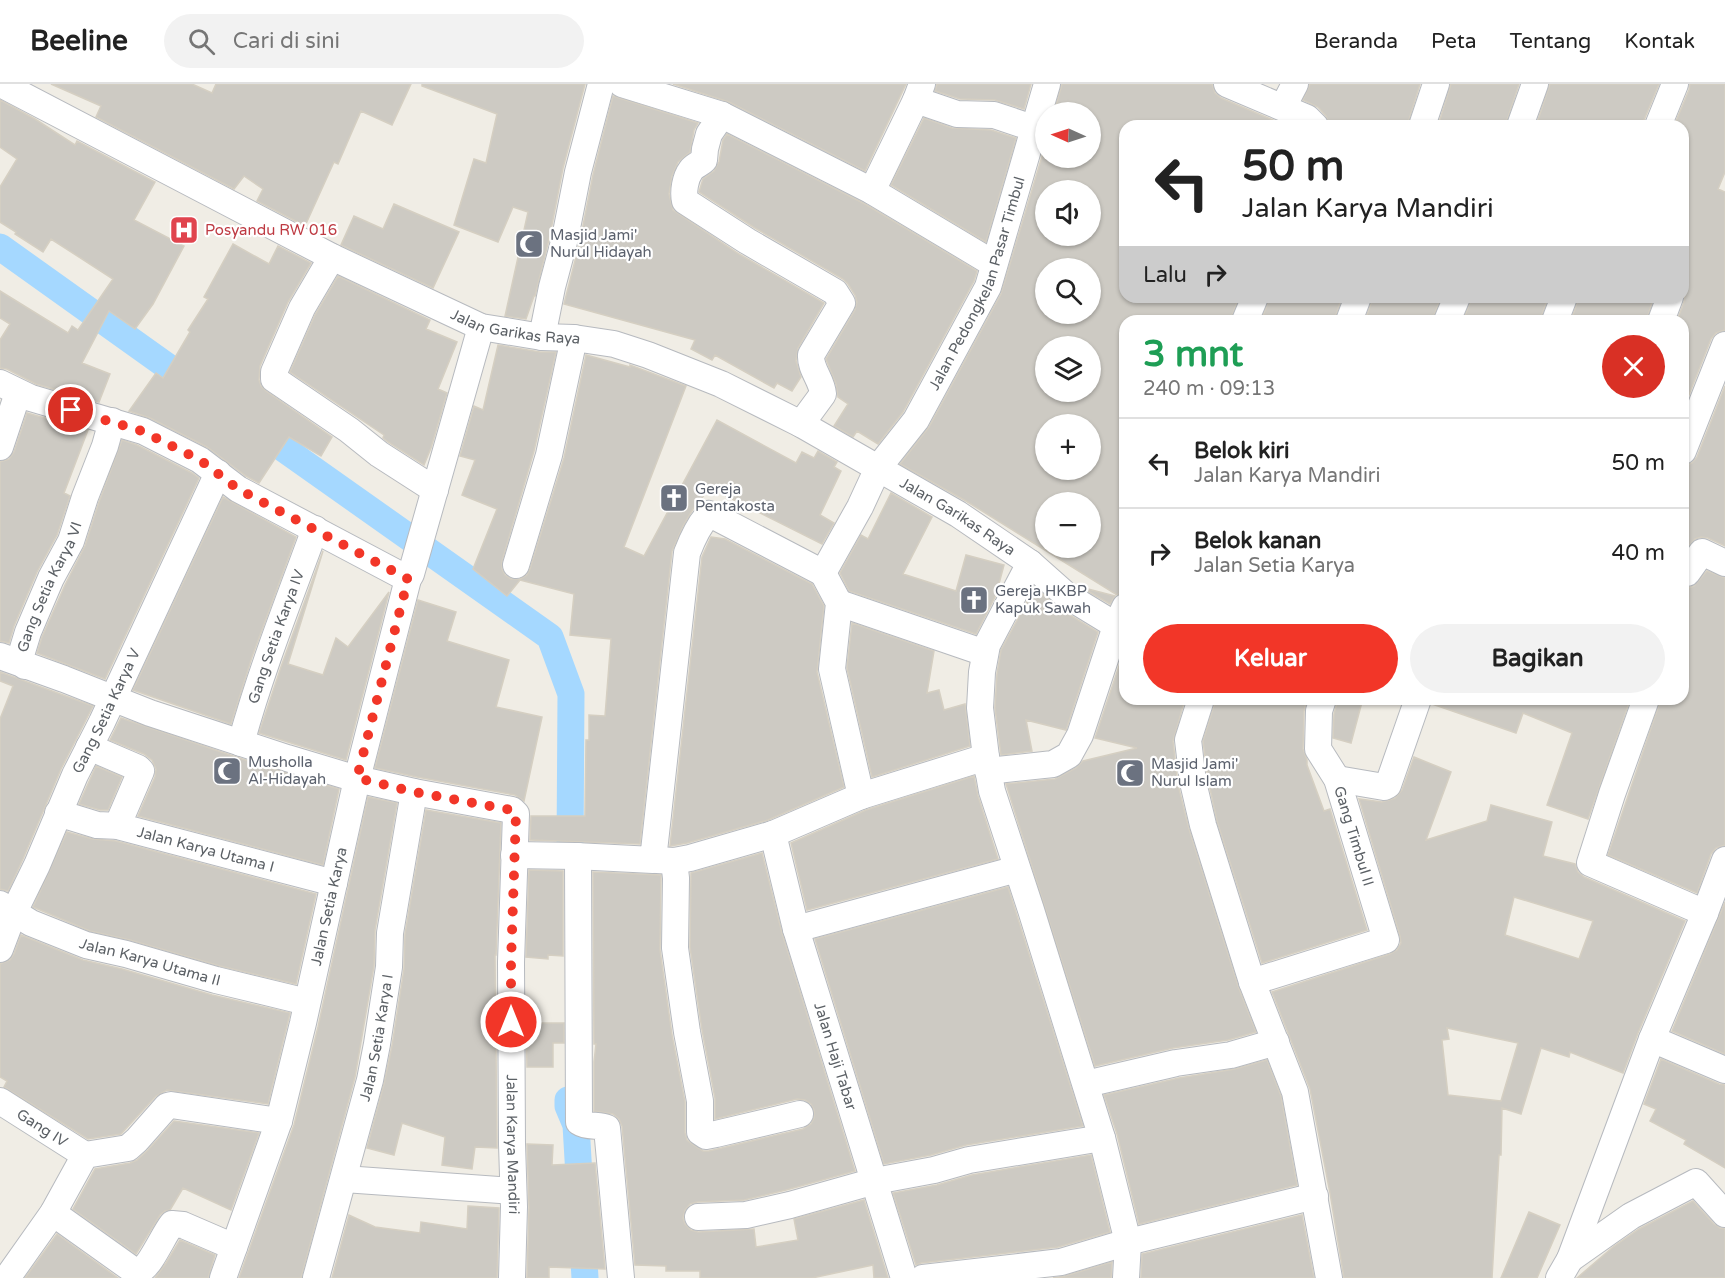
<!DOCTYPE html>
<html lang="id">
<meta charset="utf-8">
<style>
body{margin:0;font-family:"Varela Round",sans-serif;background:#f2f2f2;color:#222;height:100vh;display:flex;flex-direction:column;font-size:22px;white-space:nowrap}
*{box-sizing:border-box;margin:0}
p{font-size:20px;color:#767676}
.icon{flex:none;width:33px;height:33px;fill:none;stroke:currentColor;stroke-width:2;stroke-linecap:round;stroke-linejoin:round}
.map{position:relative;flex:1;overflow:hidden}
.side{position:absolute;left:1119px;top:231px;width:570px;height:390px;display:flex;flex-direction:column;background:#fff;border-radius:18px;box-shadow:0 2px 4px #0004}
.side>*{flex:none}
.banner{position:absolute;left:1119px;top:36px;width:570px;height:183px;border-radius:18px;box-shadow:0 2px 4px #0004;background:#fff;color:#222;overflow:hidden}
.needle{width:39px;rotate:273deg}
.fabs{position:absolute;left:1035px;top:18px;display:grid;gap:12px}
.fabs a{display:grid;place-items:center;width:66px;height:66px;border-radius:50%;background:#fff;box-shadow:0 2px 4px #0004;font-size:30px}
.pin{position:absolute;display:grid;place-items:center;width:51px;height:51px;color:#fff;margin:-26px;border:3px solid #fff;border-radius:50%;box-shadow:0 2px 6px #0007}
.me{position:absolute;width:66px;margin:-33px;rotate:0deg;stroke-linejoin:round;filter:drop-shadow(0 0 4px #0008)}
.turn{display:flex;align-items:center;gap:21px;height:126px;padding:0 24px;font-size:27px}
.turn .icon{width:78px;height:78px;stroke-width:2.5}
.turn b{display:block;font-size:42px;line-height:51px}
.then{display:flex;align-items:center;height:57px;padding:0 24px;background:#0003;gap:12px;font-size:22px}
.round{display:grid;place-items:center;flex:none;width:63px;height:63px;border-radius:32px;background:#f2f2f2}
.overview{display:flex;align-items:center;justify-content:space-between;height:102px;padding:0 24px}
h1{font-size:36px;font-weight:700;line-height:45px;color:#1e9e55}
.primary-button{display:flex;gap:12px;margin-top:auto;padding:12px 24px}
.primary-button a{flex:1;height:69px;border-radius:36px;background:#f23628;color:#fff;font-size:24px;font-weight:700;line-height:69px;text-align:center}
.primary-button a+a{background:#f2f2f2;color:#222}
ul{padding:0;list-style:none}
li{display:flex;align-items:center;gap:18px;height:90px;padding:0 24px;border-top:2px solid #e0e0e0}
li div{flex:1}
li b{display:block;font-size:22px}
li em{font-style:normal}
header{display:flex;align-items:center;gap:36px;box-sizing:border-box;height:84px;padding:0 30px;background:#fff;border-bottom:2px solid #e0e0e0}
header strong{font-size:28px}
nav{display:flex;gap:33px;margin-inline-start:auto;font-size:21px}
.search{width:420px;height:54px;background:#f2f2f2;display:flex;align-items:center;gap:15px;box-sizing:border-box;padding:0 21px;border-radius:33px;color:#767676;font-size:22px}
.map>svg:first-child{display:block}
.lines{fill:none;stroke-linecap:round;stroke-linejoin:round}
.canal{stroke:#a5d8ff;stroke-width:27}
.building{fill:#cdcac3;stroke:#d5cfc2;stroke-width:1.5;fill-rule:evenodd}
.street-casing{stroke:#b7babf;stroke-width:28}
.street{stroke:#fff;stroke-width:26}
.route{stroke:#f23628;stroke-width:10;stroke-dasharray:0 18}
.labels{text-anchor:middle;stroke-width:4.5;stroke-linejoin:round;paint-order:stroke}
.health-label{font-size:15px;fill:#be3a42;stroke:#fff;text-anchor:start}
.worship-label{font-size:15px;fill:#5b616d;stroke:#fff;text-anchor:start}
.street-label{font-size:15px;fill:#5c6166;stroke:#fff}
</style>
<header>
<strong>Beeline</strong>
<div class="search"><svg class="icon" aria-label="search" viewBox="0 0 24 24"><circle cx="10" cy="10" r="6"/><path d="M15 15l6 6"/></svg>Cari di sini</div>
<nav><a>Beranda</a><a>Peta</a><a>Tentang</a><a>Kontak</a></nav>
</header>
<div class="map">
<svg width="1725" height="1194" viewBox="0 0 1725 1194">
<rect width="100%" height="100%" fill="#f0ede5"/>
<g class="lines">
<path class="canal" d="M0,163L199,305
M253,343L550,553L571,610L570,767
M568,1016V1022L576,1041L585,1194"/>
</g>
<path class="building" d="M51,0H192L212,9L216,0H411L392,41L361,27L338,80L334,78L305,142L257,117L263,105L244,92L234,105L96,33L101,22Z
M422,0H585L563,84L550,151L535,212H534L526,235L505,232L528,128L513,123L498,158L454,141L474,75L486,79L497,30L422,2Z
M673,0H906L865,87L729,18Z
M937,0H1031L1024,25L995,16L960,15L935,7Z
M1062,0H1212L1215,9L1221,14L1287,42H1125V213H1239L1230,237H1125V508L1117,511L966,417L900,380L929,343L1001,210L1046,59V74H1090V28H1054ZM1046,106H1090V152H1046ZM1046,184H1090V230H1046ZM1046,262H1090V308H1046ZM1046,340H1090V386H1046ZM1046,418H1090V464H1046Z
M1310,0H1420L1407,42H1330L1326,32L1318,23L1303,16Z
M1451,0H1519L1505,42H1438Z
M1550,0H1659L1644,36L1643,42H1536Z
M1690,0H1725V88L1718,105L1725,108V246L1716,249L1711,255L1683,326V237H1677L1684,218L1685,211L1683,206V42H1674L1689,6Z
M613,12L698,39L694,46L690,68L678,78L672,92L669,110L673,126L739,170L824,219L798,264L796,277L801,293L792,307L777,299L774,304L715,271L712,276L691,265L695,256L564,220L580,157L593,91Z
M0,16L35,35L75,61L77,57L155,98L134,136L184,162L153,220L135,245L109,227L82,279L110,290L99,318L36,300L7,285L0,284V256L10,240L0,234V207L68,249L72,242L78,246L113,195L51,155L43,168L15,150L16,148L0,138V103L17,75L0,63Z
M924,34L952,44L991,46L1016,54L986,158L891,101Z
M727,50L865,120L977,187L974,197L903,328L878,360L857,347L853,353L834,342L848,320L838,313L836,300L826,275L855,226L857,218L855,211L848,200L843,195L755,144L699,108L703,95L714,87L719,78L723,56Z
M394,120L459,148L433,204L341,161L354,132L383,145Z
M233,160L269,180L278,162L311,179L288,218L260,282L259,296L261,302L266,307L332,353L321,372L289,353L259,399L246,392L207,363L150,334L129,327L156,289L163,294L190,248L188,246L208,215L204,213Z
M338,192L430,236L426,245L457,258L438,305L447,309L431,364L424,381L388,358L383,354L384,351L290,288L315,231Z
M1270,213H1342L1334,237H1261Z
M1373,213H1441L1432,237H1365Z
M1472,213H1548L1540,237H1463Z
M1579,213H1654L1646,237H1571Z
M498,261L540,268H556L534,367L502,477V485L505,491L511,495H520L527,491L530,485L564,374L586,271L630,283V281L686,302L624,463L644,472L717,336L796,379L802,368L814,374L818,367L837,378L834,383L841,387L820,431L834,439L822,460L708,403L700,418L693,425L683,442L672,467L640,760L530,756L531,732H585L586,656H589V631L605,632L611,555L570,551L574,510L520,496L507,512L473,485L497,425L462,411L475,376L460,372L474,322L483,326Z
M1725,302V462L1708,454L1701,453L1695,455L1683,469V382L1692,379L1697,373Z
M27,329L88,346L64,409L70,412L57,451L37,488L14,542L9,559L0,557V378L9,375L14,368Z
M122,356L137,361L192,389L199,394L105,595L37,569L42,553L65,501L85,462L99,418Z
M891,409L932,433L903,490L956,507L966,471L1004,481L996,511L976,550L849,507L840,489L861,451L868,455Z
M223,413L296,453L252,573L231,640L133,606Z
M711,453L725,455L812,500L824,522L817,588L844,703L768,736L687,759L670,762L702,473Z
M323,467L288,580L323,591L336,554L348,563L389,508L346,676L259,649L281,583Z
M1707,487L1725,494V761L1716,764L1711,770L1697,809L1608,771L1661,615H1683V503L1688,504L1694,502Z
M1035,503L1058,524L1098,548L1066,646L1026,636L1032,667L1001,671L995,624L997,590L1001,566Z
M1081,503L1088,505L1115,512L1110,520Z
M418,516L456,528L447,557L509,576L496,623L542,633L524,717L515,711L417,693L375,684Z
M852,539L934,567L927,609L939,606L944,626L965,620L970,662L872,693L847,584Z
M1125,564V615H1185L1173,657L1178,701L1189,745L1238,902L1256,948L1228,956L1173,964L1095,982L1006,700L1055,695L1076,684L1083,677L1137,664L1095,654Z
M0,588L93,622L61,685L23,775L8,807L0,805V635L13,602L0,597Z
M1216,615H1307L1304,627L1303,665L1307,676V681L1324,727L1330,725L1367,846L1262,879L1217,737L1208,695L1203,657Z
M1338,615H1351L1362,618L1351,659L1333,654L1334,630Z
M1433,615H1629L1630,616L1588,735L1547,721L1572,649L1523,629L1516,649L1432,620Z
M121,634L236,673L339,705L323,781L138,732L155,693L156,685L152,676L144,670L110,656Z
M1414,673L1451,688L1426,756L1487,737L1491,721L1552,738L1543,772L1575,780L1578,788L1584,793L1685,837L1638,949L1623,989L1570,968L1569,973L1541,964L1521,1030L1502,1024L1501,1071H1499L1492,1194H1344L1330,1109L1310,1005L1272,908L1390,870L1397,866L1401,859L1400,852L1359,715L1382,718L1395,714L1402,706ZM1514,813L1593,837L1579,875L1505,851ZM1447,944L1518,959L1501,1017L1448,1011L1442,956L1449,955Z
M96,682L122,693L108,726H100L79,720Z
M974,692L978,712L998,775L807,826L791,759L866,726Z
M368,713L397,719L375,846L374,882L355,993L301,1194H239L294,1041L318,943Z
M426,726L501,739L496,871H495L497,1064L475,1063L472,1085L442,1081L445,1053L402,1039L394,1071L367,1064L384,1000L392,962L404,885L405,850Z
M67,748L93,755L116,757L316,810L296,900L220,882L130,856L90,847L33,823Z
M762,769L782,849L855,1087L786,1106L744,1116L697,1118L690,1120L685,1126L683,1134L685,1140L691,1146L698,1148L754,1145L756,1163L798,1156L794,1135L864,1116L888,1194H874L873,1181L812,1194H700V1187H666V1182L635,1181L622,1042L619,1035L613,1030L594,1027V978L596,960H594L593,788L661,791L660,866L672,951L685,1018V1049L687,1056L692,1060L703,1067H709L803,1045L811,1040L814,1034V1026L811,1020L805,1016L797,1015L715,1035V1014L702,946L690,863L691,789Z
M529,786L563,787V872L548,871V875L526,873Z
M1008,803L1083,1042L966,1061L931,1071L884,1080L815,855Z
M1725,818V970L1672,947Z
M21,851L83,876L122,885L212,911L290,929L268,1020L167,1006L156,1012L121,1050L88,1055L4,1003L7,997L0,993V880L10,876L14,870Z
M526,939H564V959H553V983H527Z
M1661,975L1719,1000L1725,1001V1084L1684,1060L1686,1056L1650,1037L1656,1025L1644,1020Z
M1267,976L1281,1012L1297,1101L1139,1140L1117,1050L1104,1011L1179,994L1235,985Z
M174,1037L259,1049L231,1126L183,1104L170,1126L165,1127L160,1131L136,1170L73,1125L95,1085L130,1079L137,1076L148,1066Z
M527,1060L553,1061L552,1081L595,1079L605,1185L549,1183V1194H527L529,1123Z
M1091,1071L1110,1148L1058,1163L921,1179L916,1181L893,1109L937,1101L972,1091Z
M1693,1117L1714,1140L1720,1144L1725,1145V1194H1577L1613,1163L1639,1145Z
M468,1122L499,1124L497,1194H332L349,1131L375,1143L420,1149L421,1138L467,1145Z
M1529,1128L1560,1141L1537,1194H1501Z
M1302,1131L1314,1194H1141L1142,1170Z
M57,1150L118,1194H25Z
M180,1156L215,1171L208,1194H155L166,1179Z
M1112,1178L1111,1194H1053L1065,1192Z"/>
<g class="lines">
<g class="street-casing">
<g id="street">
<path id="s1" d="M1,0L332,173L481,243L542,253L574,254L614,260L648,271L721,300L801,340L958,430L1030,479L1066,511L1125,547"/>
<path d="M622,0L722,31L872,107L994,180"/>
<path d="M1227,0L1307,34L1315,42"/>
<path d="M916,16L957,30L994,31L1033,44"/>
<path d="M1283,23L1295,0"/>
<path d="M722,31L709,50L705,65L704,76C700,80 694,82 691,86C685,94 683,108 685,117L747,157L835,208L842,219L811,271C810,285 822,296 823,310L801,340"/>
<path d="M1422,42L1436,0"/>
<path d="M1520,42L1535,0"/>
<path d="M1658,42L1675,0"/>
<path d="M872,107L916,16L922,0"/>
<path d="M332,173L302,224L274,288V295L349,346L379,370L435,406"/>
<path d="M1245,237L1255,213"/>
<path d="M1349,237L1358,213"/>
<path d="M1447,237L1457,213"/>
<path d="M1555,237L1564,213"/>
<path d="M1661,237L1670,213"/>
<path d="M542,253L552,203L565,154L578,88L601,0"/>
<path d="M0,299L31,314L143,347L200,376L238,405L408,495"/>
<path d="M0,363L18,309"/>
<path d="M1683,367L1725,261"/>
<path d="M1030,479L987,561L982,588L980,624L986,673L992,707L1031,826L1102,1054L1128,1158L1126,1194"/>
<path d="M516,481L549,371L574,254"/>
<path d="M1683,487L1687,489L1702,468L1725,479"/>
<path d="M823,489L839,519L832,585L861,712"/>
<path d="M839,519L985,569"/>
<path id="s2" d="M0,572L64,595L150,629L287,674L357,695L414,708L512,726L516,730L511,878L512,1060L514,1123L512,1194"/>
<path id="s3" d="M25,582L22,578L21,571L28,548L51,494L71,457L85,413L105,362L112,337"/>
<path d="M1201,615L1188,656L1193,698L1203,741L1252,898L1295,1008L1329,1194"/>
<path d="M1646,615L1612,710L1590,779L1705,829"/>
<path id="s4" d="M241,659C261,586 289,516 315,445"/>
<path id="s5" d="M89,663L138,684L141,687L119,738L121,743L334,799"/>
<path d="M988,687L1053,680L1069,671L1080,651L1116,542L1125,523"/>
<path d="M1337,695L1384,703L1388,701L1418,615"/>
<path d="M58,729L97,741L120,742"/>
<path id="s6" d="M773,750L796,845L904,1194"/>
<path id="s7" d="M514,771L575,772L653,776L687,469C692,456 699,440 709,430L712,431L823,489L860,423L878,384L916,336L988,203L1047,0"/>
<path d="M578,772L579,1038C588,1044 599,1040 607,1044L621,1194"/>
<path d="M657,776L674,777L690,774L773,750L861,712L986,673"/>
<path d="M674,777L676,794L675,864L687,948L700,1017V1048L706,1052L716,1050L800,1030"/>
<path id="s8" d="M0,820L31,839L86,861L126,870L216,896L307,918"/>
<path d="M796,845L1017,785"/>
<path id="s9" d="M0,865L14,828L37,781L75,691L102,638L218,389"/>
<path d="M1252,898L1386,856L1337,695L1318,665L1319,627L1323,615"/>
<path d="M1652,955L1725,986"/>
<path d="M1086,1000L1176,979L1231,971L1276,958"/>
<path id="s10" d="M0,1017L85,1071"/>
<path d="M344,1095L513,1107"/>
<path d="M53,1129L133,1186C136,1186 139,1186 142,1185C151,1180 164,1150 172,1140L183,1141L234,1163"/>
<path d="M698,1133L746,1131L790,1121L875,1097L934,1086L969,1076L1102,1054"/>
<path d="M1570,1175L1631,1132L1696,1098L1725,1130"/>
<path d="M7,1194L53,1129L85,1071L128,1064L137,1056L167,1022L171,1021L279,1037"/>
<path id="s11" d="M223,1194L279,1037L303,939L357,695L408,495L411,490L481,243"/>
<path id="s12" d="M316,1194L370,996L377,960L389,883L390,849L414,708"/>
<path d="M923,1194L1061,1178L1128,1158L1315,1112"/>
<path d="M1559,1194L1570,1175L1652,955L1705,829L1725,776"/>
</g>
</g>
<use href="#street" class="street"/>
</g>
<g class="lines">
<path class="route" d="M71,326L142,347L200,376L238,405L408,495L357,694L414,708L512,726L516,730L511,878V938"/>
</g>
<defs>
<g id="hospital-square" transform="scale(1.5)"><rect x="-9" y="-9" width="18" height="18" rx="4" fill="#e0444e" stroke="#fff"/><path d="M-5-5h3v3.5h4V-5h3V5h-3V1.5h-4V5h-3Z" fill="#fff"/></g>
<g id="mosque-square" transform="scale(1.5)"><rect x="-9" y="-9" width="18" height="18" rx="4" fill="#6b7280" stroke="#fff"/><path d="M3.5-4.9A6 6 0 1 0 3.5 4.9A5 5 0 1 1 3.5-4.9Z" fill="#fff"/></g>
<g id="church-square" transform="scale(1.5)"><rect x="-9" y="-9" width="18" height="18" rx="4" fill="#6b7280" stroke="#fff"/><path d="M-1.2-6h2.4v3.5h3.3v2.4h-3.3V6h-2.4V-.1h-3.3v-2.4h3.3Z" fill="#fff"/></g>
</defs>
<g fill-rule="evenodd">
<use href="#hospital-square" x="184" y="146"/>
<use href="#mosque-square" x="529" y="160"/>
<use href="#church-square" x="674" y="414"/>
<use href="#church-square" x="974" y="516"/>
<use href="#mosque-square" x="227" y="687"/>
<use href="#mosque-square" x="1130" y="689"/>
</g>
<g class="labels">
<g class="health-label">
<text x="205" y="151">Posyandu RW 016</text>
</g>
<g class="worship-label">
<text x="550" y="156">Masjid Jami'<tspan x="550" dy="17">Nurul Hidayah</tspan></text>
<text x="695" y="410">Gereja<tspan x="695" dy="17">Pentakosta</tspan></text>
<text x="995" y="512">Gereja HKBP<tspan x="995" dy="17">Kapuk Sawah</tspan></text>
<text x="248" y="683">Musholla<tspan x="248" dy="17">Al-Hidayah</tspan></text>
<text x="1151" y="685">Masjid Jami'<tspan x="1151" dy="17">Nurul Islam</tspan></text>
</g>
<g class="street-label">
<text dy="5" stroke="none"><textPath href="#s7" startOffset="952">Jalan Pedongkelan Pasar Timbul</textPath></text>
<text dy="5" stroke="none"><textPath href="#s1" startOffset="572">Jalan Garikas Raya</textPath></text>
<text dy="5" stroke="none"><textPath href="#s1" startOffset="1058">Jalan Garikas Raya</textPath></text>
<text dy="5" stroke="none"><textPath href="#s3" startOffset="86">Gang Setia Karya VI</textPath></text>
<text dy="5" stroke="none"><textPath href="#s4" startOffset="112">Gang Setia Karya IV</textPath></text>
<text dy="5" stroke="none"><textPath href="#s9" startOffset="261">Gang Setia Karya V</textPath></text>
<text transform="translate(1354 752) rotate(73)" y="5">Gang Timbul II</text>
<text dy="5" stroke="none"><textPath href="#s5" startOffset="206">Jalan Karya Utama I</textPath></text>
<text dy="5" stroke="none"><textPath href="#s11" startOffset="387">Jalan Setia Karya</textPath></text>
<text dy="5" stroke="none"><textPath href="#s8" startOffset="162">Jalan Karya Utama II</textPath></text>
<text dy="5" stroke="none"><textPath href="#s12" startOffset="248">Jalan Setia Karya I</textPath></text>
<text dy="5" stroke="none"><textPath href="#s6" startOffset="231">Jalan Haji Tabar</textPath></text>
<text dy="5" stroke="none"><textPath href="#s10" startOffset="50">Gang IV</textPath></text>
<text dy="5" stroke="none"><textPath href="#s2" startOffset="872">Jalan Karya Mandiri</textPath></text>
</g>
</g>
</svg>
<div class="fabs">
<a><svg class="needle" viewBox="-14 -14 28 28"><path d="M0-13l5 13h-10z" fill="#e53935"/><path d="M0 13l5-13h-10z" fill="#767676"/></svg></a>
<a><svg class="icon" aria-label="sound" viewBox="0 0 24 24"><path d="M4 9h4l5-4v14l-5-4H4zM17 9q2 3 0 6"/></svg></a>
<a><svg class="icon" aria-label="search" viewBox="0 0 24 24"><circle cx="10" cy="10" r="6"/><path d="M15 15l6 6"/></svg></a>
<a><svg class="icon" aria-label="layers" viewBox="0 0 24 24"><path d="M12 4l9 5-9 5-9-5zM3 14l9 5 9-5"/></svg></a>
<a>+</a>
<a>−</a>
</div>
<div class="pin" style="left:71px;top:326px;background:#d93025"><svg class="icon" aria-label="arrive" viewBox="0 0 24 24"><path d="M6 21V4h12l-3 4 3 4H6"/></svg></div>
<svg class="me" style="left:511px;top:938px" viewBox="-20 -20 40 40"><circle r="17" fill="#f23628" stroke="#fff" stroke-width="3"/><path d="M0-11L8 9 0 5-8 9z" fill="#fff"/></svg>
<div class="banner">
<div class="turn"><svg class="icon" aria-label="left" viewBox="0 0 24 24"><path d="M17 20v-9H6M10 6l-5 5 5 5"/></svg><div><b>50 m</b>Jalan Karya Mandiri</div></div>
<div class="then">Lalu<svg class="icon" aria-label="right" viewBox="0 0 24 24"><path d="M7 20v-9h11M14 6l5 5-5 5"/></svg></div>
</div>
<section class="side">
<div class="overview"><div><h1>3 mnt</h1><p>240 m · 09:13</p></div><a class="round" style="background:#d93025;color:#fff"><svg class="icon" aria-label="close" viewBox="0 0 24 24"><path d="M6 6l12 12M18 6L6 18"/></svg></a></div>
<ul>
<li><svg class="icon" aria-label="left" viewBox="0 0 24 24"><path d="M17 20v-9H6M10 6l-5 5 5 5"/></svg><div><b>Belok kiri</b><p>Jalan Karya Mandiri</p></div><em>50 m</em></li>
<li><svg class="icon" aria-label="right" viewBox="0 0 24 24"><path d="M7 20v-9h11M14 6l5 5-5 5"/></svg><div><b>Belok kanan</b><p>Jalan Setia Karya</p></div><em>40 m</em></li>
</ul>
<div class="primary-button"><a>Keluar</a><a>Bagikan</a></div>
</section>
</div>
